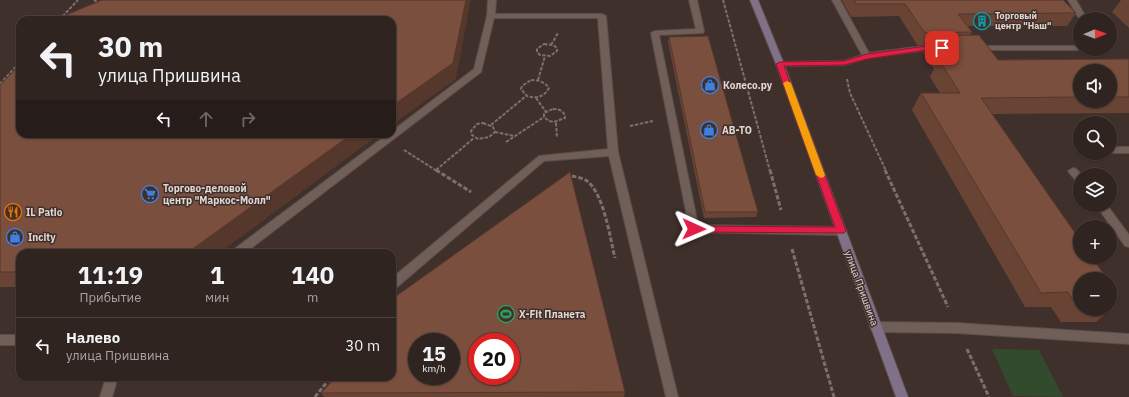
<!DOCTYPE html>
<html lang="ru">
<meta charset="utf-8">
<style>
body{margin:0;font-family:"IBM Plex Sans",sans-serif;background:#3c302d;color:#f1f3f6;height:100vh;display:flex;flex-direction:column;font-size:15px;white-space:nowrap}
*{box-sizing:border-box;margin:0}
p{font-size:13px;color:#a8a4a5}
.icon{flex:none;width:22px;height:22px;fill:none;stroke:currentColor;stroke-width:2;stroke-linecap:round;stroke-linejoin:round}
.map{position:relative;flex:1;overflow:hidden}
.side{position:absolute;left:16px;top:249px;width:380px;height:132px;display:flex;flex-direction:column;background:#302420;border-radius:12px;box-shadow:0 1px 3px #0004,0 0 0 1px #4b413e}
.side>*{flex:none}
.banner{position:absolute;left:16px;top:16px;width:380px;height:122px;border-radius:12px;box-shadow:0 1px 3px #0004,0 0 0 1px #4b413e;background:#302420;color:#f1f3f6;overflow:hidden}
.needle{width:26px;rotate:89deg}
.fabs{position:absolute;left:1073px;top:12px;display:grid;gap:8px}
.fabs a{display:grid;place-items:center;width:44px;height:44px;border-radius:50%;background:#302420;box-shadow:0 1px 3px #0004,0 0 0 1px #4b413e;font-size:20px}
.speed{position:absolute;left:408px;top:333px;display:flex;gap:8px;font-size:20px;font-weight:700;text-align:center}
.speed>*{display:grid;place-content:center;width:52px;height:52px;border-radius:50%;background:#302420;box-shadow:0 1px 3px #0004,0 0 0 1px #4b413e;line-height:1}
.speed small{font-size:10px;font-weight:400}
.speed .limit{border:6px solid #d22;background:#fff;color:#111}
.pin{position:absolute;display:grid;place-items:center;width:34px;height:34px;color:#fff;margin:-17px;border-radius:8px;box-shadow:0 2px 6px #0006}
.me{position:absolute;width:44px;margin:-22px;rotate:91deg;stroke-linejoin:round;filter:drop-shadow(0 0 3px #0008)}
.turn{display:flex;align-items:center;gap:14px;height:84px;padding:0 16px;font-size:18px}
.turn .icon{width:52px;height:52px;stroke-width:2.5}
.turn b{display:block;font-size:28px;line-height:34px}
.lanes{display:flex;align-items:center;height:38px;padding:0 16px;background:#0003;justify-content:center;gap:20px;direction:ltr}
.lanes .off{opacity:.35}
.eta{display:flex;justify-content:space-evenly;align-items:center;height:68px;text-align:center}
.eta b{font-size:24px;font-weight:700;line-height:28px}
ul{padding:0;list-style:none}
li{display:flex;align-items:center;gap:12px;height:56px;padding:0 16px;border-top:1px solid #4b413e}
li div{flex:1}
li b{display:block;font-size:15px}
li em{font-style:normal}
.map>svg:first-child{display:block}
.green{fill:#314b2c}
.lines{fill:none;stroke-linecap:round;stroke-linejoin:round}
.lane-casing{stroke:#5a4d49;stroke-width:2}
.secondary-casing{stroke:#5a4d49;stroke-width:2}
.path-far1{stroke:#7d6f6b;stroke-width:2;stroke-dasharray:3.5 1.5;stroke-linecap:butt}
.path{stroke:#7d6f6b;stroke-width:3;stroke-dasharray:4.5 2;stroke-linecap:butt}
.lane{fill:#705f58;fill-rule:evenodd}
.secondary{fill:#817188;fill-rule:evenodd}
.wall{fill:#694435;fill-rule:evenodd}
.shaded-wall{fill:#55372b}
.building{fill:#7a4f3e;stroke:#55372b;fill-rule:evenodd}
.route{fill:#e11d48;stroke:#92132f}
.slow{fill:#f59e0b}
.labels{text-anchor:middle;stroke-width:3;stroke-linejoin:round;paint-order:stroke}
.far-poi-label{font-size:9px;font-weight:bold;fill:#e0d6d3;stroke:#40302b;text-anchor:start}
.poi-label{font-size:10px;font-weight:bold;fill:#e0d6d3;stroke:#40302b;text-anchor:start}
.street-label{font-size:10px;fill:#e0d6d3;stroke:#40302b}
</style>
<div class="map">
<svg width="1129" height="397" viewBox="0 0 1129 397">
<rect width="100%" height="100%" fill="#40302b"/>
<path class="green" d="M992,349L1039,350L1063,397L1013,396Z"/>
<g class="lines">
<g class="lane-casing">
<path id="lane" d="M488,0H496L495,14H602L606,16L618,152L678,397H666L609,156L544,161L396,288L392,290V278L539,156L608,149L598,18H494L481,72L245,253H232L233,250L388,134H392V131L474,69L487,16Z
M689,0H697L704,31L703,33L659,35L698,225L841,227L845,228L846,231L845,234L841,235L690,232L651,33L655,31L696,29Z
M832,0H840L869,53C882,52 935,42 942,48L938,50H927L868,58L844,65L777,66L776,64L780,62L844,61L862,55Z
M1068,0H1076L1087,19L1080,20Z
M973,46H1080V49H1083L1080,50H973Z
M1110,147H1129V153H1109Z
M1073,168L1076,169L1082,175H1080V183L1077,182L1068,171Z
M1096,205H1107L1129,235V247L1125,246Z
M876,322L957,323L1129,334V344L957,333L876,332L872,331L870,327L872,323Z
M0,335H20V345H0Z
M106,377H118L112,397H100Z"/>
</g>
<g class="secondary-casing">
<path id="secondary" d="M750,0H758L784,64L908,397H896L776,64Z"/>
</g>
<path class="path-far1" d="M94,0L100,4
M723,0L770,171
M59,20L78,0
M544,44L553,45L557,48V51L550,56L540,55L537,52V49Z
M551,45L558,33
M847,79L850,93L886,171
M531,80C538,80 545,82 549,88C544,97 536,99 527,96L521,89L522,86Z
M538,80L545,56
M0,84L20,62
M536,98L546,112
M553,109C559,109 565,111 565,118L554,122L549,121L544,117V113Z
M483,123L493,127L495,132L489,137L478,139L472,135L471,131L477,124Z
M556,123L557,138
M491,125L526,96
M630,126L653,121
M495,132L514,136
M506,142L544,117
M404,150L437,171
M436,170L474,138"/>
<path class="path" d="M436,170L471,192
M770,170L781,210
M885,170L948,307
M572,176C577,177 583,178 587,181C604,194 610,238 615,258
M792,249L834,397
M967,349L989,397
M315,397L331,377"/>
<use href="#lane" class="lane"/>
<use href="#secondary" class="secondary"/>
</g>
<path class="wall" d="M842,0H1063L1076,13L1067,26H968L972,32L970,35L998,60L1129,59V113L992,114L1080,279V309H1110V301L1114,307L1096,322H1061L1051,307H1025L912,110L921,93H940L930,77L934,69L923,52L926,45L918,46L899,16L851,17ZM1080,71H1110V101H1080Z
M1121,0H1129V28L1112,12Z
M669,37L758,212L756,217L704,218L668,42Z
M0,85L20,134H379L219,253H20V287H0Z
M1110,283L1116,292L1110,297Z
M392,299L625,392L624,397H324L321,393L392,316Z"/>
<path class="shaded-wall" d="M466,0H471L456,79L392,125V106Z
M352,134H379L219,253H187Z"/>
<path class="building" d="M102,0H466L453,63L392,106V20H62L66,15Z
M854,0H1063L1076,13L958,14L972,32L925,33L905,4H856Z
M979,35L998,60L1129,59V97H1110V71H1080V97L981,98L1080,240V257H1092L1107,279H1080V308H1078L1068,292L1041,293L921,93H960L939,60H948L931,36Z
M708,36L758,212H705L669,37Z
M20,64V134H352L187,253H20V272H0V85Z
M570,172L625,392L321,393L336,377H392V316L393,315L392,313V299ZM417,342H451V376H417ZM477,342H511V376H477Z
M1110,283L1116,292H1110Z
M1110,301L1114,307H1110Z"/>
<path class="route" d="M927,46H942L946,48L942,50H927L867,59L844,65L784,66L846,231L844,233L690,232L689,229L690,227L694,226L835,227L776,64L780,62L844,61L867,54Z"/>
<path class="slow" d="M787,81L791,83L825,175L824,177L821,178L816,175L783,83Z"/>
<defs>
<g id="building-ring" transform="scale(0.9)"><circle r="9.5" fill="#40302b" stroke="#0f9aa8" stroke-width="1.5"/><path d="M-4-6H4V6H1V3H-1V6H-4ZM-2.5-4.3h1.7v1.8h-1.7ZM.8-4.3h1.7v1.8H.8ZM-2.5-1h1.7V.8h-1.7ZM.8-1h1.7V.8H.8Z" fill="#0f9aa8"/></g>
<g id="shop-ring" transform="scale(0.9)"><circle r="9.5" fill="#40302b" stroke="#3f7fe0" stroke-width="1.5"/><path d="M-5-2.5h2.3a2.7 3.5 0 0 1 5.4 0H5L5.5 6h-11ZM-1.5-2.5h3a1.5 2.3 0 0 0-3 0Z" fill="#3f7fe0"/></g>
<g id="supermarket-ring" transform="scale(0.9)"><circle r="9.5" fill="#40302b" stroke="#3f7fe0" stroke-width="1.5"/><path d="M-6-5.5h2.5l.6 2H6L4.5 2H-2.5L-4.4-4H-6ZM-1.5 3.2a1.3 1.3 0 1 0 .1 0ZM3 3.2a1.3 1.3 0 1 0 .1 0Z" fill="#3f7fe0"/></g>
<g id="restaurant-ring" transform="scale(0.9)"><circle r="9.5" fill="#40302b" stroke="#e8710a" stroke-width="1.5"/><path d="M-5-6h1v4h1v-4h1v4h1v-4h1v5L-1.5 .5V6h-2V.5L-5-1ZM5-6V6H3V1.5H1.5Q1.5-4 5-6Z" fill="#e8710a"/></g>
<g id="stadium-ring" transform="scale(0.9)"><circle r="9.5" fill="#40302b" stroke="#2e9e5b" stroke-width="1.5"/><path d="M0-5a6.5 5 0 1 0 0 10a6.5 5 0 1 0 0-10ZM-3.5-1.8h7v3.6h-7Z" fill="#2e9e5b"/></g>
</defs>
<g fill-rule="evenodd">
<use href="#building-ring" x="982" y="21"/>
<use href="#shop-ring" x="710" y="85"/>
<use href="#shop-ring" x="709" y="130"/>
<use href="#supermarket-ring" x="150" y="194"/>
<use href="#restaurant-ring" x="13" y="212"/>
<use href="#shop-ring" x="15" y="237"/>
<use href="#stadium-ring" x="506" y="314"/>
</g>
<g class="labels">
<g class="far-poi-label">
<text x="995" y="19">Торговый<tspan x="995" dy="10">центр "Наш"</tspan></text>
</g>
<g class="poi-label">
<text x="723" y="89">Колесо.ру</text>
<text x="722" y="134">АВ-ТО</text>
<text x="163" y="192">Торгово-деловой<tspan x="163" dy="12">центр "Маркос-Молл"</tspan></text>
<text x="26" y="216">IL Patio</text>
<text x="28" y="241">Incity</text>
<text x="519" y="318">X-Fit Планета</text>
</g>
<g class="street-label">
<text transform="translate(862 288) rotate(70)" y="4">улица Пришвина</text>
</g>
</g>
</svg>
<div class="fabs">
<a><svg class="needle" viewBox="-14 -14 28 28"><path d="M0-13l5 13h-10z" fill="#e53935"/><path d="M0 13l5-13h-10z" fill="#a8a4a5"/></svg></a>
<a><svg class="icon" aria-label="sound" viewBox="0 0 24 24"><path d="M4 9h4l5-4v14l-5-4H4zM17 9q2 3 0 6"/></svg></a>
<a><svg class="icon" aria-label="search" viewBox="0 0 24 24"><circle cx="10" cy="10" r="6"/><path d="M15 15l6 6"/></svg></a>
<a><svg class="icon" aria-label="layers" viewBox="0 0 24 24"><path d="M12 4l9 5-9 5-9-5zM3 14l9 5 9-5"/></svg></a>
<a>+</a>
<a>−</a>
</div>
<div class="speed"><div>15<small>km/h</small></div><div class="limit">20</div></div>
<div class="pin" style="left:942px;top:48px;background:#d93025"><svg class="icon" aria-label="arrive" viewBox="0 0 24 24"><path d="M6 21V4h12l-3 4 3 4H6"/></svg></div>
<svg class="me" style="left:694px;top:229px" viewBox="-20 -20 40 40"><path d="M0-17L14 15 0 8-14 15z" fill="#e11d48" stroke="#fff" stroke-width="4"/></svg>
<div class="banner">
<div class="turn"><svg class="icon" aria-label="left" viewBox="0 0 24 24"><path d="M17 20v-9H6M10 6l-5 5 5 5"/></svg><div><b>30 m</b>улица Пришвина</div></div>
<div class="lanes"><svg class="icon" aria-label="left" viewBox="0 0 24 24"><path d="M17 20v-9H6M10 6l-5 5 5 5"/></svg><svg class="icon off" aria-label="ahead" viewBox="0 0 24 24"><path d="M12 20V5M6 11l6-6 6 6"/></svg><svg class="icon off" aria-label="right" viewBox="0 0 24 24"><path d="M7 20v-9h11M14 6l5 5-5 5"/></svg></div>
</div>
<section class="side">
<div class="eta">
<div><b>11:19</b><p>Прибытие</p></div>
<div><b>1</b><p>мин</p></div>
<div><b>140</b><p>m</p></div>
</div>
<ul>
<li><svg class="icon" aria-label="left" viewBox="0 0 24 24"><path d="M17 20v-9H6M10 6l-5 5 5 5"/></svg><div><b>Налево</b><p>улица Пришвина</p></div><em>30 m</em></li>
</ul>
</section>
</div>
